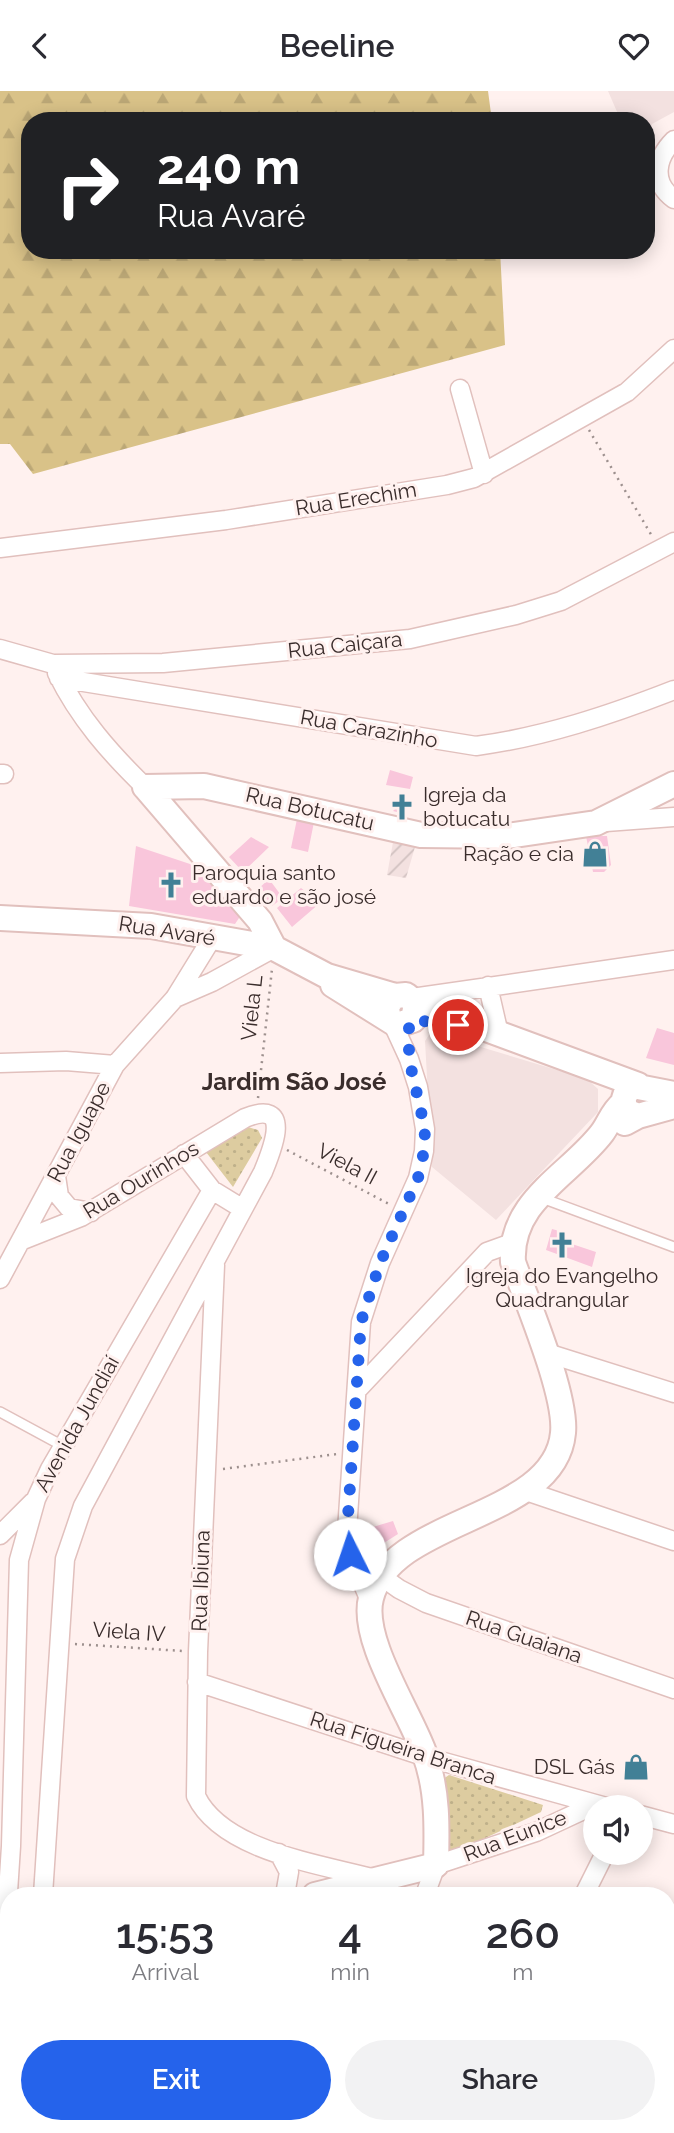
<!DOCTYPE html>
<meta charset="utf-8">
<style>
body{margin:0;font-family:Raleway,sans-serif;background:#f2f2f3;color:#2b2b33;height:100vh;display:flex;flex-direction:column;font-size:26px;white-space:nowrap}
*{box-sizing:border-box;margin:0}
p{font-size:23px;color:#7c7c81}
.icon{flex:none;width:38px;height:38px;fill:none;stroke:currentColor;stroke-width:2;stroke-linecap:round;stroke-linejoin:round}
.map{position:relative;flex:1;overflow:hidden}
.panel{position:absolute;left:0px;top:1796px;width:676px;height:247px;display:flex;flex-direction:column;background:#fff;border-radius:28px 28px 0 0;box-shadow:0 4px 18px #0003}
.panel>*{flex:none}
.banner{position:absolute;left:21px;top:21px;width:634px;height:147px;border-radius:28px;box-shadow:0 4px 18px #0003;background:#202124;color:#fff;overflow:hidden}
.tools{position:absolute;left:583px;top:1704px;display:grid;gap:14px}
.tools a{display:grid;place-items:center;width:70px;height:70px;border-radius:50%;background:#fff;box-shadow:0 4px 18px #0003;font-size:35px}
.pin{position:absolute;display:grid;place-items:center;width:60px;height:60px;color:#fff;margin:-30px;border:4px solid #fff;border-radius:50%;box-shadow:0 2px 7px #0007}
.me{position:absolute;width:77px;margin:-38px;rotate:356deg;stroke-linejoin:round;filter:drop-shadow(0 0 5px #0008)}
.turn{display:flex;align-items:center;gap:24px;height:147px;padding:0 21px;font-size:32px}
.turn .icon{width:91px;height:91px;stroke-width:2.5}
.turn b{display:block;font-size:49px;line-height:60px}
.eta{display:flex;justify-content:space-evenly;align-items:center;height:119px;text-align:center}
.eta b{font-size:42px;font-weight:600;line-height:49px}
.cta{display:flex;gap:14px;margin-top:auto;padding:14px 21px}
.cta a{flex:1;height:80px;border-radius:42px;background:#2563eb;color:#fff;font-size:28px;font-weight:600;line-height:80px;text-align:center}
.cta a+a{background:#f2f2f3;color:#2b2b33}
header{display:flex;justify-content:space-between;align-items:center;height:91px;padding:0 21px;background:#fff;font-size:32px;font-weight:600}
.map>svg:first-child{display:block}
.built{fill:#f3e1e0}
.industrial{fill:url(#industrial-furrows)}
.forest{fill:url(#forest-firs)}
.park{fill:url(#park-dots)}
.building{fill:#f9c6db}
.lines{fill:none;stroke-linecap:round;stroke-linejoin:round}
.lane-casing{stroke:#e1c0bd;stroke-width:12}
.street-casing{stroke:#e1c0bd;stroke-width:21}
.secondary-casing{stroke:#e1c0bd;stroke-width:28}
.path{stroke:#9d908e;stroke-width:2.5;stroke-dasharray:2 5;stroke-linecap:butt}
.lane{stroke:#fff;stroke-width:9}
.street{stroke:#fff;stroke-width:18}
.secondary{stroke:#fff;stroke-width:24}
.route{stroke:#2563eb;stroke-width:12;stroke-dasharray:0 21.6}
.labels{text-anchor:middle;stroke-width:6;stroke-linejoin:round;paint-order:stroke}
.street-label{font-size:21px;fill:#3a2d2c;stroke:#fff1ef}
.poi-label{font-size:21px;fill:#3a2d2c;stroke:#fff1ef;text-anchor:start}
.quarter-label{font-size:24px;font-weight:bold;fill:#3a2d2c;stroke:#fff1ef}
</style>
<header><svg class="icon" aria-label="back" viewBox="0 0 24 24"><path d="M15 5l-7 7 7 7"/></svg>Beeline<svg class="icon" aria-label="heart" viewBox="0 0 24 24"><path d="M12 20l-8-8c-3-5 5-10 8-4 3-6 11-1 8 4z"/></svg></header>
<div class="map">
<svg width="674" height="2042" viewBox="0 0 674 2042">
<defs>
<pattern id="industrial-furrows" width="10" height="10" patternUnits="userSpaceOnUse" patternTransform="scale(1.75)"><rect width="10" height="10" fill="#f3e1e0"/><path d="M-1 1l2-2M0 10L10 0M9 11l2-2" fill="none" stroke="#d1c1c0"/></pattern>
<pattern id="forest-firs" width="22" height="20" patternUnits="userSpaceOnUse" patternTransform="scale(1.75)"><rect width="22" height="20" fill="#d9c288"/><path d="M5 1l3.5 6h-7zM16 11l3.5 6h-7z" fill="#bba776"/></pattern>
<pattern id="park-dots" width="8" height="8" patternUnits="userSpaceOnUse" patternTransform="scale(1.75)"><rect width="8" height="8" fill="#ddcca0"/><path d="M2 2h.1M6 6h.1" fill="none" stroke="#beb08a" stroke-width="1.8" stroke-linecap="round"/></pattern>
</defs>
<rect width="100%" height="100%" fill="#fff1ef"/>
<path class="built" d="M608,0H674V21L652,33L646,66V30H621Z
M431,941L587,988L598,998V1021L496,1129L432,1076L425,950Z"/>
<path class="industrial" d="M394,746L417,749L406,787L387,784Z"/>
<path class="forest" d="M0,0H488L492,30H30V159H500L505,254L33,383L10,353H0Z"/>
<path class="park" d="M248,1036L258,1039L262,1047L233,1096L206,1061Z
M449,1684L543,1714L541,1721L449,1764L443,1758L440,1690Z"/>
<path class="building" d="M390,679L413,686L410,698L386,694Z
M402,711L407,712L404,723L393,720Z
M297,728L314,731L308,761L291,757Z
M586,745H607L611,774L604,781H593Z
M251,746L269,756L243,781L229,766Z
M136,755L190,773L241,824L235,833L129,815Z
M269,788L283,807L272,815L257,799Z
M301,797L320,812L292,836L277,817Z
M657,937L674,942V974L646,967Z
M552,1138L563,1141V1150L596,1161L592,1176L546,1159Z
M393,1430L398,1443L376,1457L367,1450L366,1438Z"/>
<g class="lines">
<g class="lane-casing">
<path id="lane" d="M542,1107L674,1156
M0,1321L63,1355"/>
</g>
<g class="street-casing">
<path id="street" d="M674,49C656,67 651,91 674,108
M460,298L484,383
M0,457L226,429L447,394L474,387L627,301L674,258
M0,558L53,573L163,572L410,548L516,524L561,510L674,451
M57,582C79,627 110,662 145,696
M59,587L476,655C544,646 610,624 674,599
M0,683H4
M606,731L674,726
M488,895L499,943
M175,907L212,891L274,857
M412,907L674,869
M0,972L66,970L115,974
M184,1063L212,1099L243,1118
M56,1085L59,1105L69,1117L91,1121
M23,1149L81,1126L245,1027C294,1007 272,1059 263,1081L83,1415L65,1468L43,1804
M215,1174L198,1561L196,1705C222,1760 320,1773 375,1788
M0,1188L115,974L175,907L212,847
M544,1261L674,1302
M359,1297L487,1161L512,1152
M526,1400L674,1450
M0,1444L33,1411
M350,1463L399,1498L426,1512L674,1598
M370,1510L350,1463L347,1440L361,1231L380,1172L418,1087L424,1060L425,1038L418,996L409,968L392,931
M197,1591L426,1666L610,1717
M640,1724L674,1733
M279,1762L289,1781L285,1804
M425,1804L436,1774L536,1741L594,1714
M584,1804L605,1762
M667,1902L674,1890
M0,1925L11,1755L19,1469L36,1408L50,1378L212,1099
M0,1984L9,1986
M643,2034L645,2042
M440,2042L450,2034
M583,2042L588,2034"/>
</g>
<g class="secondary-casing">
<path id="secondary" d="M145,696L204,695L421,744L508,745L596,732L674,693
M145,696L260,830L274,857
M0,827L151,835L274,857L327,885L395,905
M333,894L397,934L413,929L416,912L406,904L395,905L387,914L388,926
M416,912L638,994
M638,1025L628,1021C621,1012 623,1002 633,995L674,1003
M625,1032L638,1025L674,1015
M315,1804L436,1774C437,1738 438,1699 425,1664C411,1623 360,1549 371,1507C391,1426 555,1429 563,1342C567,1304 527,1211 513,1171C509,1110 570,1084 602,1042C610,1031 612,1021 623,1012
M0,2020L9,2003"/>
</g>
<path class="path" d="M589,339L652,445
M258,1007L272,878
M287,1059L389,1113
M223,1378L337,1363
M75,1553L183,1560"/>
<use href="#lane" class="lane"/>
<use href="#street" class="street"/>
<use href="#secondary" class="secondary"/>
</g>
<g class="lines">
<path class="route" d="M350,1463L347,1440L361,1231L380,1172L418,1087L424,1060L425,1038L409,968V933L414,929L458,934"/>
</g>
<defs>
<g id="church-bare" transform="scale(2.1)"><path d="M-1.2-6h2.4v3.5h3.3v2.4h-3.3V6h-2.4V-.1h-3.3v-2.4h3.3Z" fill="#428096" stroke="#fff1ef" stroke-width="2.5" paint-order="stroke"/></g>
<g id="shop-bare" transform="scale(2.1)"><path d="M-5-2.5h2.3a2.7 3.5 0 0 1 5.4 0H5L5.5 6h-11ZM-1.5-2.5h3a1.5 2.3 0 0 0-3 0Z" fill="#428096" stroke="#fff1ef" stroke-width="2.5" paint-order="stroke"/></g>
</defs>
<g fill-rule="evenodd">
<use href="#church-bare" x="402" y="716"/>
<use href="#shop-bare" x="595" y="763"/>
<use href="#church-bare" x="171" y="794"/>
<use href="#church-bare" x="562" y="1154"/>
<use href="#shop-bare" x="636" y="1676"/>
</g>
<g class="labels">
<g class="street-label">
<text transform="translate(356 408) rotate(-9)" y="7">Rua Erechim</text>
<text transform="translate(345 554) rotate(-6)" y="7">Rua Caiçara</text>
<text transform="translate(369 638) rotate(10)" y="7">Rua Carazinho</text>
<text transform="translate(310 718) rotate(13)" y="7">Rua Botucatu</text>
<text transform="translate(167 840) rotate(9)" y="7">Rua Avaré</text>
<text transform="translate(252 917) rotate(-84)" y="7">Viela L</text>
<text transform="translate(79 1041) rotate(-62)" y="7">Rua Iguape</text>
<text transform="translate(347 1073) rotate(28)" y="7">Viela II</text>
<text transform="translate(141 1089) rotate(-31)" y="7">Rua Ourinhos</text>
<text transform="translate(77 1333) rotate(-61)" y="7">Avenida Jundiaí</text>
<text transform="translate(201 1490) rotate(-88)" y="7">Rua Ibiuna</text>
<text transform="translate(129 1541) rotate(4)" y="7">Viela IV</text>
<text transform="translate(524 1546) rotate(19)" y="7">Rua Guaiana</text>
<text transform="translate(403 1657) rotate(18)" y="7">Rua Figueira Branca</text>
<text transform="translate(515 1745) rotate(-21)" y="7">Rua Eunice</text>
</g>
<g class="poi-label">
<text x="423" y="711">Igreja da<tspan x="423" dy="24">botucatu</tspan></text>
<text x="574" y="770" text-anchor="end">Ração e cia</text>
<text x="192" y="789">Paroquia santo<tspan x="192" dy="24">eduardo e são josé</tspan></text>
<text x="562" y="1192" text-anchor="middle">Igreja do Evangelho<tspan x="562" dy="24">Quadrangular</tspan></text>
<text x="615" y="1683" text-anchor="end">DSL Gás</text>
</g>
<g class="quarter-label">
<text x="294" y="999">Jardim São José</text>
</g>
</g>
</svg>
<div class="tools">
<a><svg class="icon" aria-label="sound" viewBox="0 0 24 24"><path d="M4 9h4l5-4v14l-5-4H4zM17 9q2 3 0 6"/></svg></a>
</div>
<div class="pin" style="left:458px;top:934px;background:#d93025"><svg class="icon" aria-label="arrive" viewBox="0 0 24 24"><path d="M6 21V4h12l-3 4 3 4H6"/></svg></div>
<svg class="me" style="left:350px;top:1463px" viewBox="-20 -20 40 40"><circle r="19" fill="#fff"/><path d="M0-13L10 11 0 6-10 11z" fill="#2563eb"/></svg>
<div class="banner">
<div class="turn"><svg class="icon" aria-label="right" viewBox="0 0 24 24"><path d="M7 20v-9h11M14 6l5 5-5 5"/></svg><div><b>240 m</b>Rua Avaré</div></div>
</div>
<section class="panel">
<div class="eta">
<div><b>15:53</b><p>Arrival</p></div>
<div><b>4</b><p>min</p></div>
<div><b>260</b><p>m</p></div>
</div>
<div class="cta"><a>Exit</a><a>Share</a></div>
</section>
</div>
